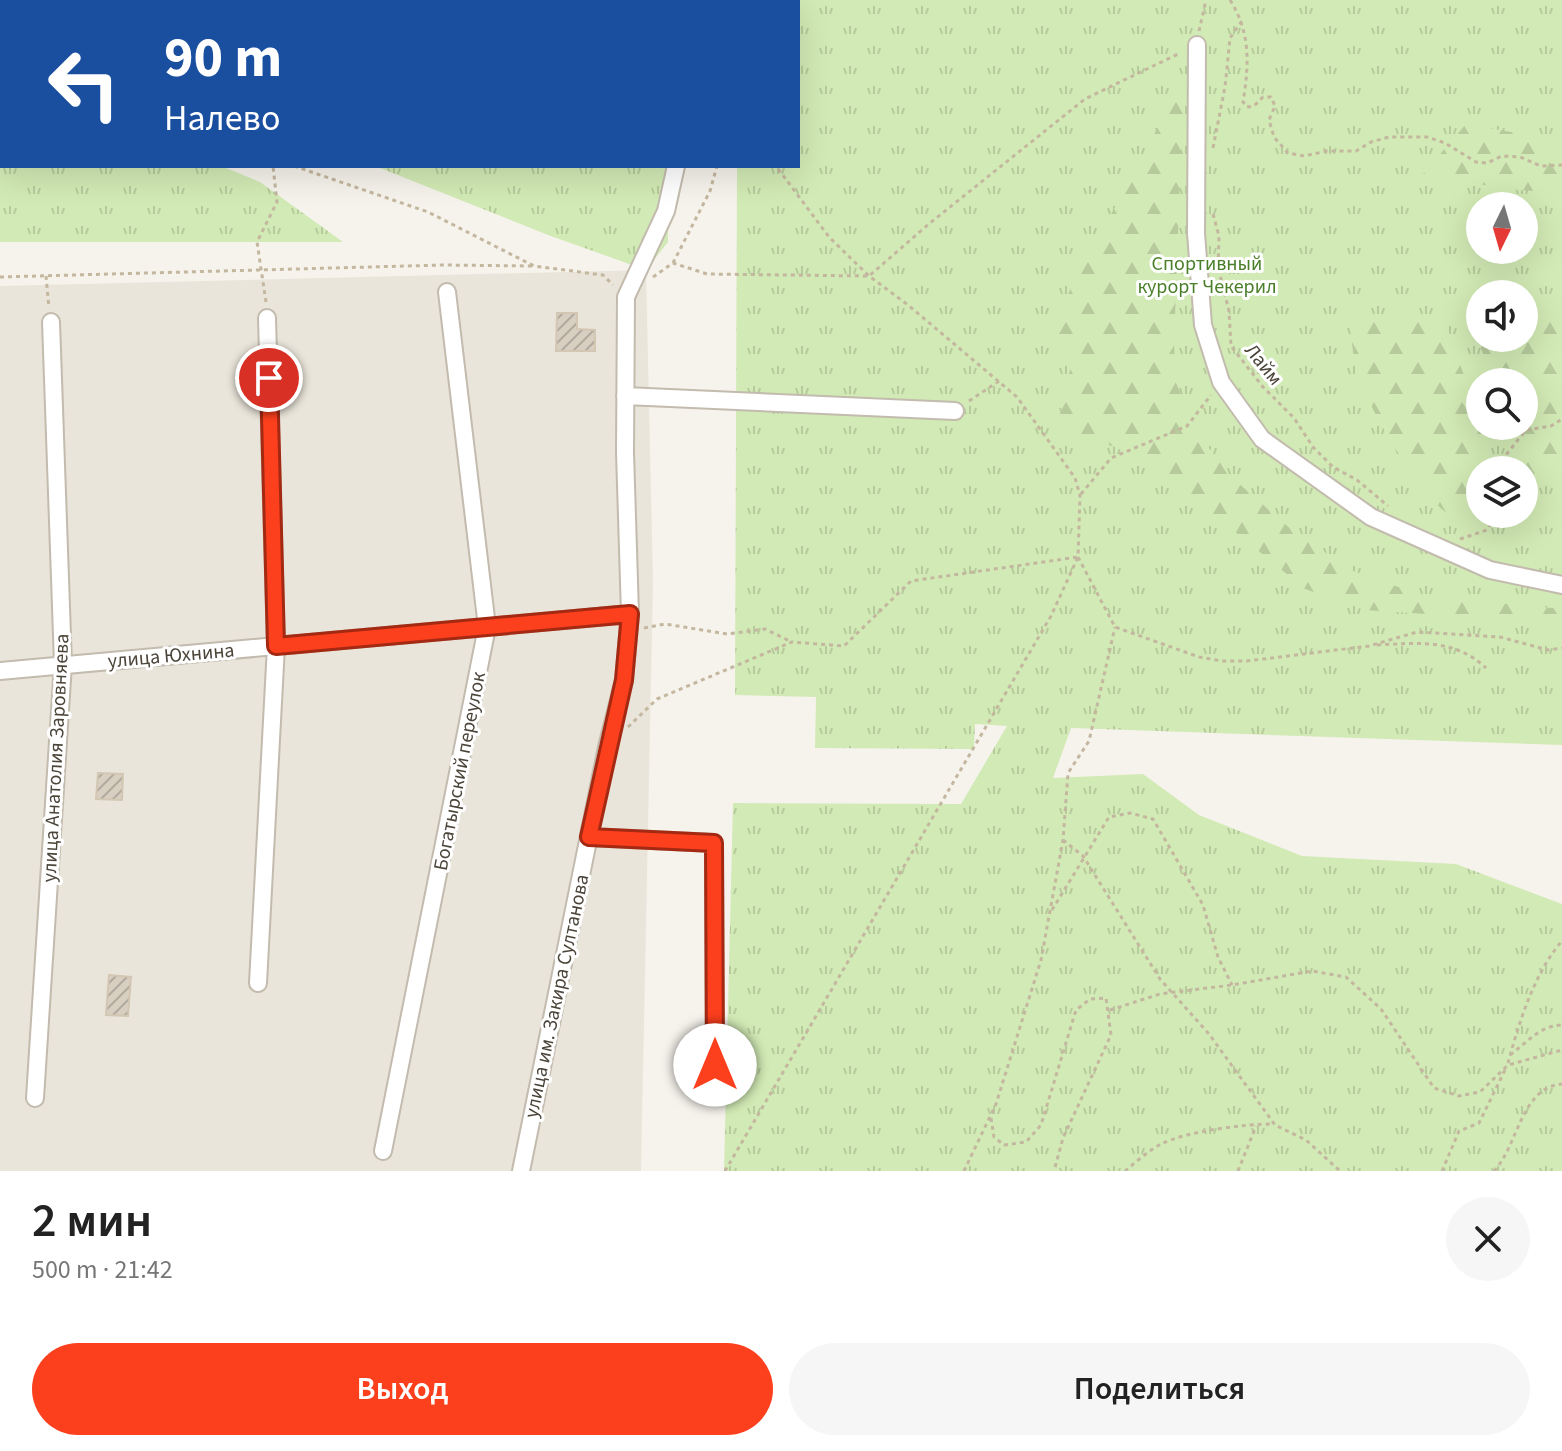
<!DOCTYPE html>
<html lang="ru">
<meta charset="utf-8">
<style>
body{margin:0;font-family:"Source Sans 3",sans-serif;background:#f6f6f6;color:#222;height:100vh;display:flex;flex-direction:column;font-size:30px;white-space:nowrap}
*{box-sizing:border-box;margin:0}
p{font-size:26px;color:#767676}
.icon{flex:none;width:44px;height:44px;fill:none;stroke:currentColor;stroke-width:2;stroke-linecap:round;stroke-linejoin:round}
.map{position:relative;height:1171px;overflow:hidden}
.side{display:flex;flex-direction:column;background:#fff;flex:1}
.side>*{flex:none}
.top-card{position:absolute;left:0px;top:0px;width:800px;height:168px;box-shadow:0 8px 32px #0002;background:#1a4fa0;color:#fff;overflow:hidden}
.needle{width:52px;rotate:185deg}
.tools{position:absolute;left:1466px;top:192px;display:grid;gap:16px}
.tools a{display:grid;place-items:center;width:72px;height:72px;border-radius:50%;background:#fff;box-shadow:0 8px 32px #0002;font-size:40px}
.pin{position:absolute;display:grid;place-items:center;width:68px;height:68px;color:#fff;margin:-34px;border:4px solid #fff;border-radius:50%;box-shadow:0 2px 8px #0007}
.me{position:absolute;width:88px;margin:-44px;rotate:0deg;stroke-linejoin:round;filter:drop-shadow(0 0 6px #0008)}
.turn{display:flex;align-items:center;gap:28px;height:168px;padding:0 32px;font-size:36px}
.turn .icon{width:104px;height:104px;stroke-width:2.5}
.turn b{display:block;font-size:56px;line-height:68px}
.round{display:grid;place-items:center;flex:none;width:84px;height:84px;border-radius:42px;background:#f6f6f6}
.overview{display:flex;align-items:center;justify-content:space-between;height:136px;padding:0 32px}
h1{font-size:48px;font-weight:600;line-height:60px}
.primary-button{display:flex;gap:16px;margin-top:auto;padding:16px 32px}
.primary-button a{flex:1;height:92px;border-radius:48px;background:#fc3f1d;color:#fff;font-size:32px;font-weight:600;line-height:92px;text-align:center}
.primary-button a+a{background:#f6f6f6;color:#222}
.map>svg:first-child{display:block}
.residential{fill:#eae5da}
.grass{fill:url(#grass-tufts);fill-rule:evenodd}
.forest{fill:url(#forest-firs)}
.building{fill:url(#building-hatch);stroke:#d3c7b4;stroke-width:2}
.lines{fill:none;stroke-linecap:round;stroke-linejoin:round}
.minor-casing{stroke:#c2bbae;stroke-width:20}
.path{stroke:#c4b79f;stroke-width:3;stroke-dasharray:4 4;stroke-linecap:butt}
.minor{stroke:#fff;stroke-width:16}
.route-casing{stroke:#a42913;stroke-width:20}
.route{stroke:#fc3f1d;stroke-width:14}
.labels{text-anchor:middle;stroke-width:6;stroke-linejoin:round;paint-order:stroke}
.park-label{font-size:20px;fill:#4a7f2a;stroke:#fff}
.street-label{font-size:20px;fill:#4b4439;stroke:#fff}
</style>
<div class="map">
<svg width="1562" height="1171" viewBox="0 0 1562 1171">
<defs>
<pattern id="grass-tufts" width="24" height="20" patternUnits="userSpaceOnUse" patternTransform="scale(2)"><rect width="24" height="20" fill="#d2eab5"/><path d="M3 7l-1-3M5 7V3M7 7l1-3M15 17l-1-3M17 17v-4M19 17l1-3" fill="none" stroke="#b6ca9c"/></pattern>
<pattern id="forest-firs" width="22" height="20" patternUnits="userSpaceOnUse" patternTransform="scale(2)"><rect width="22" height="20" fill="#d2eab5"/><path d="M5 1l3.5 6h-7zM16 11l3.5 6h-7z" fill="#b6ca9c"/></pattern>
<pattern id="building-hatch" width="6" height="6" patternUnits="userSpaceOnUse" patternTransform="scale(2)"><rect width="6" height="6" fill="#d8cfc1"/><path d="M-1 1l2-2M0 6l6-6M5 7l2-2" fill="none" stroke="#b1aa9e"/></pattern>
</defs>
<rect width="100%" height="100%" fill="#f6f3ec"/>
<path class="residential" d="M646,270L653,582L641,1171H0V286Z"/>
<path class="grass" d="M0,0H672L2,2V19Z
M741,0H1562V745L1071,728L1053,778L1143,774L1199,815L1302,856L1456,864L1562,904V1171H724L733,803L961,804L1007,726L975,724L974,749L815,748L816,697L735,695L737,166H798V2H741ZM1480,206H1524V250H1480ZM1480,294H1524V338H1480ZM1480,382H1524V426H1480ZM1480,470H1524V514H1480Z
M0,74L2,166H221L260,182L343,242H0Z
M375,166H669L668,242L646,270L548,235Z"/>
<path class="forest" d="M1173,99H1183L1174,345L1176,383L1200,436L1229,475L1293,531L1353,571L1427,597L1562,609V623L1365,610L1305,589L1200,503L1138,456L1064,428L1060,412C1080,376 1069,359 1051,326Z
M1466,124L1562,141V193L1507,189L1423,174Z
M1562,313V472L1532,491L1509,426H1524V382H1493L1469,314H1480V338H1524V314Z
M1349,314L1445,321L1497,470H1480V514H1508C1492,522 1478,526 1461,521C1428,512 1373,414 1360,382C1352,362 1352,335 1349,314Z"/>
<path class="building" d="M557,313H577V329L595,330V351H556Z
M98,773L123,774L122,800L96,799Z
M109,975L131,977L128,1016L106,1015Z"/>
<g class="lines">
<g class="minor-casing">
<path id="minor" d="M678,0L679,2
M1197,45L1196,233L1203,325L1221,382L1262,439L1371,517L1490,570L1562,585
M625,396L955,411
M0,671L630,614
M589,837L714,843L715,1097
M258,983L276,646L267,318
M35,1098L63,664L51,322
M383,1151L487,627L447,292
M521,1171L607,747L624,680L630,614L625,452L626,297L666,211L676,166"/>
</g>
<path class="path" d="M1230,0C1251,33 1249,65 1243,102L1247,107L1254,106L1263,97H1271L1275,106L1269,120L1274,137L1288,153L1304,156L1327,151H1356L1371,142L1389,137H1427L1445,143L1476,162L1487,163L1502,156L1520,157L1541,166L1562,165
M741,2V0
M1199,31L1206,0
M0,52L2,53
M1213,148L1225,87L1230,38L1242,21
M294,166L428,212L534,266L603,275L613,285
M1213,214L1219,236L1218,267L1229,311L1231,346L1263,387L1294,418L1313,447L1333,467L1357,480L1388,506
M673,263L710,191L717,166
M46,276L49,308
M0,277L443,265L532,266
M653,277L673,263L707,274L869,276L930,223L1085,99L1180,53
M266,302L257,242L277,202L273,166
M969,401L999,381
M1504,470L1505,456L1526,430L1551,426L1562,419
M1081,494L1111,458L1187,426L1211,395
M1460,539L1487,530L1497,514
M1078,557L1115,627L1199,657L1222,661H1247L1369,646L1417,632L1500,637L1548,650L1562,648
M644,628L665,624L727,634L765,629L792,642
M1377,645C1418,643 1454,638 1486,668
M628,727L657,699L792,642L844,646L911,581L1078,557
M1063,840L1083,856L1160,979L1209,1034L1275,1125L1306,1140L1340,1171
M1052,910L1109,817L1130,813L1153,819L1203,905L1218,957L1232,985
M1110,1010L1160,994L1232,985L1312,971L1346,977L1381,1009L1434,1088L1459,1096L1480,1092L1508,1065L1562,1050
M1510,1055C1528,1042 1539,1026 1562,1025
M1508,1063C1519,1023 1534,973 1562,941
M991,1118L994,1137L1004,1145L1026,1142L1041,1125L1076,1010L1090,999L1106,998L1111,1035L1063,1138L1054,1171
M725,1171L1051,616L1078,557L1080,495L1075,478L1017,397L908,305L869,276L829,237L776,166
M964,1171L996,1104L1041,960L1063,840L1068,773L1089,741L1115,627
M1125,1171C1136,1162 1148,1151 1161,1144C1188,1131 1244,1124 1274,1124
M1238,1171L1256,1126
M1442,1171L1459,1131L1479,1123L1505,1070
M1494,1171C1518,1146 1521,1087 1562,1084"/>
<use href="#minor" class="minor"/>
</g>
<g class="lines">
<g class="route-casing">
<path id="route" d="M269,378L276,646L630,614L624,680L589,837L714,843L715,1065"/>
</g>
<use href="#route" class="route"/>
</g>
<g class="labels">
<g class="park-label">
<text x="1207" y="270">Спортивный<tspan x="1207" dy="23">курорт Чекерил</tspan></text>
</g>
<g class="street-label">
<text transform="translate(1264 364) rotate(51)" y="7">Лайм</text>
<text transform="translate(171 655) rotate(-5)" y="7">улица Юхнина</text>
<text transform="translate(55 758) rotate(-87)" y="7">улица Анатолия Заровняева</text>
<text transform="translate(459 771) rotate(-79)" y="7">Богатырский переулок</text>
<text transform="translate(556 996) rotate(-78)" y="7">улица им. Закира Султанова</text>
</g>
</g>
</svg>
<div class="tools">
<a><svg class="needle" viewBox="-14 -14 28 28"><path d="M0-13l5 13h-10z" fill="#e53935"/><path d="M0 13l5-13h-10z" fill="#767676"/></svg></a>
<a><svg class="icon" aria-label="sound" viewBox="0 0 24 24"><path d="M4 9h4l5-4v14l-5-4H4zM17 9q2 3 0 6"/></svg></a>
<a><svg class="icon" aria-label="search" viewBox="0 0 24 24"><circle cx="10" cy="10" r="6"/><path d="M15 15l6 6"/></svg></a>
<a><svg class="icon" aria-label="layers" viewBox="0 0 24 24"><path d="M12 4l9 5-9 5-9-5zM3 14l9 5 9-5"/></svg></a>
</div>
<div class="pin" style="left:269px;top:378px;background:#d93025"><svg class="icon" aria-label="arrive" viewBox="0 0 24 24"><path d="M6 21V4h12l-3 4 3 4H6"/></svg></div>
<svg class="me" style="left:715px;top:1065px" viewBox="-20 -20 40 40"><circle r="19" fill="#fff"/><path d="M0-13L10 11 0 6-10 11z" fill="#fc3f1d"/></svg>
<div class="top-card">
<div class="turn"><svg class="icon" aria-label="left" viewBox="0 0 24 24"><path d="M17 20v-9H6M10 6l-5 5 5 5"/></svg><div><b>90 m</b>Налево</div></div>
</div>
</div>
<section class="side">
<div class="overview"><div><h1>2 мин</h1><p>500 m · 21:42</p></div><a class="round"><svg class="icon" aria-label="close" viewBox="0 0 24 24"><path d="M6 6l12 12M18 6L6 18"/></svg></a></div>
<div class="primary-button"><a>Выход</a><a>Поделиться</a></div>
</section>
